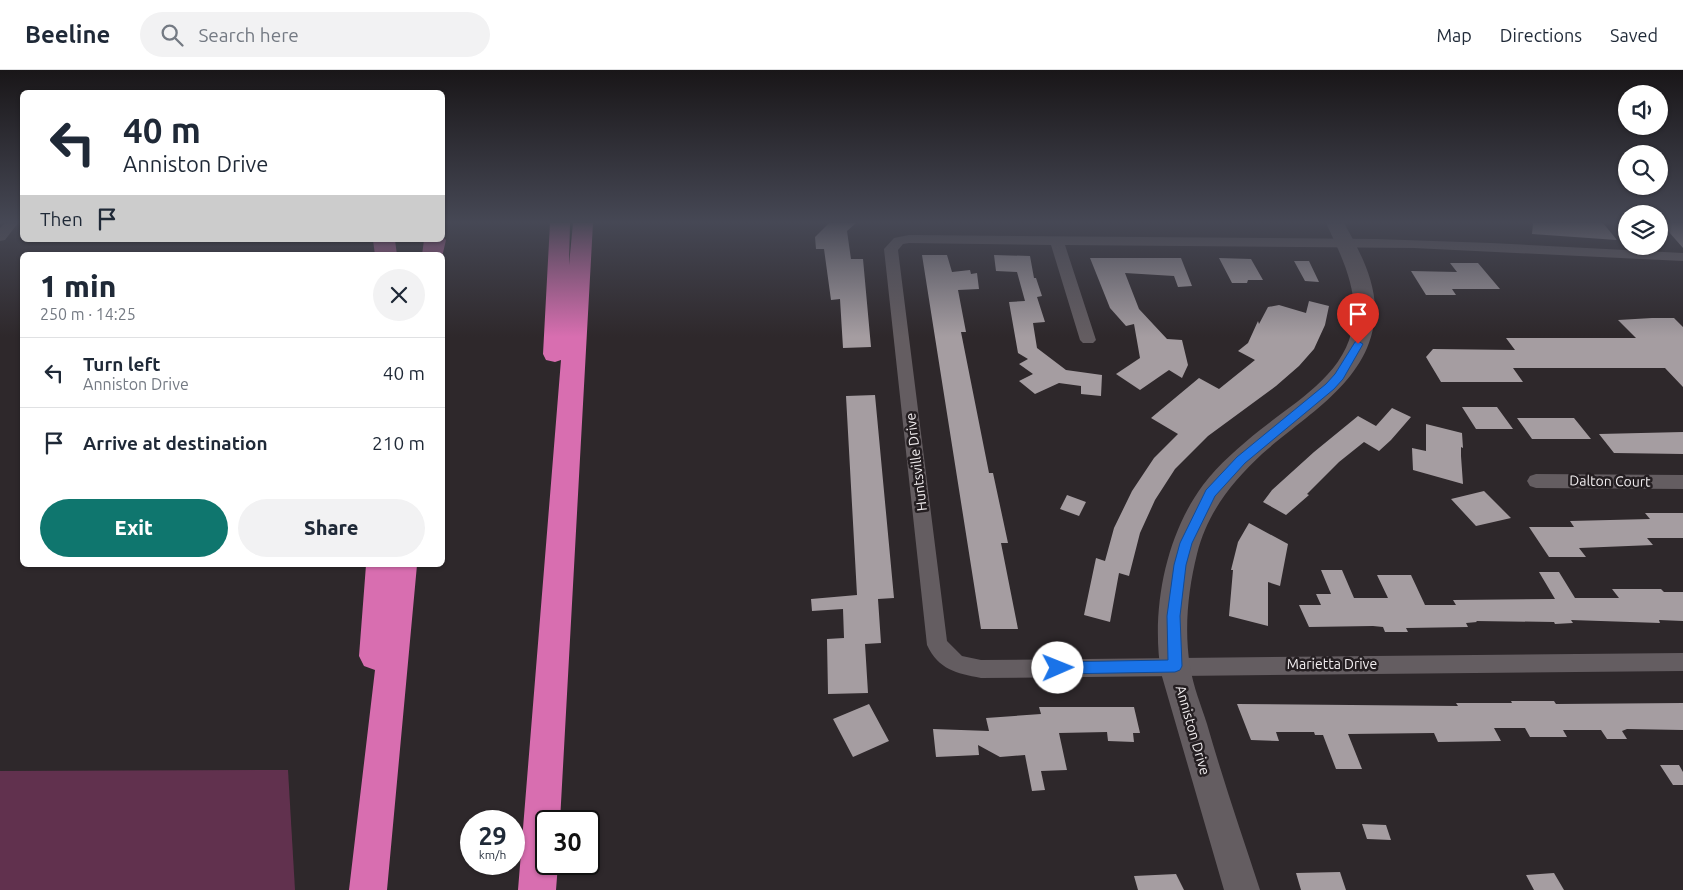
<!DOCTYPE html>
<meta charset="utf-8">
<style>
body{margin:0;font-family:Ubuntu,sans-serif;background:#f2f2f3;color:#1f2937;height:100vh;display:flex;flex-direction:column;font-size:19px;white-space:nowrap}
*{box-sizing:border-box;margin:0}
p{font-size:16px;color:#747a83}
.icon{flex:none;width:28px;height:28px;fill:none;stroke:currentColor;stroke-width:2;stroke-linecap:round;stroke-linejoin:round}
.map{position:relative;flex:1;overflow:hidden}
.side{position:absolute;left:20px;top:182px;width:425px;height:315px;display:flex;flex-direction:column;background:#fff;border-radius:8px;box-shadow:0 1px 4px #0004}
.side>*{flex:none}
.guide{position:absolute;left:20px;top:20px;width:425px;height:152px;border-radius:8px;box-shadow:0 1px 4px #0004;background:#fff;color:#1f2937;overflow:hidden}
.controls{position:absolute;left:1618px;top:15px;display:grid;gap:10px}
.controls a{display:grid;place-items:center;width:50px;height:50px;border-radius:50%;background:#fff;box-shadow:0 1px 4px #0004;font-size:25px}
.speed{position:absolute;left:460px;top:740px;display:flex;gap:10px;font-size:25px;font-weight:700;text-align:center}
.speed>*{display:grid;place-content:center;width:65px;height:65px;border-radius:50%;background:#fff;box-shadow:0 1px 4px #0004;line-height:1}
.speed small{font-size:12px;font-weight:400}
.speed .limit{border:2px solid #111;border-radius:8px;background:#fff;color:#111}
.pin{position:absolute;display:grid;place-items:center;width:42px;height:42px;color:#fff;margin:-51px -21px;border-radius:50% 50% 50% 0;rotate:-45deg;box-shadow:0 0 5px #0007}
.pin .icon{rotate:45deg}
.me{position:absolute;width:55px;margin:-28px;rotate:89deg;stroke-linejoin:round;filter:drop-shadow(0 0 4px #0008)}
.turn{display:flex;align-items:center;gap:18px;height:105px;padding:0 20px;font-size:22px}
.turn .icon{width:65px;height:65px;stroke-width:2.5}
.turn b{display:block;font-size:35px;line-height:42px}
.then{display:flex;align-items:center;height:48px;padding:0 20px;background:#0003;gap:10px;font-size:19px}
.round{display:grid;place-items:center;flex:none;width:52px;height:52px;border-radius:26px;background:#f2f2f3}
.summary{display:flex;align-items:center;justify-content:space-between;height:85px;padding:0 20px}
h1{font-size:30px;font-weight:800;line-height:38px}
.action{display:flex;gap:10px;margin-top:auto;padding:10px 20px}
.action a{flex:1;height:58px;border-radius:30px;background:#0f766e;color:#fff;font-size:20px;font-weight:800;line-height:58px;text-align:center}
.action a+a{background:#f2f2f3;color:#1f2937}
ul{padding:0;list-style:none}
li{display:flex;align-items:center;gap:15px;height:70px;padding:0 20px;border-top:1px solid #e0e1e3}
li div{flex:1}
li b{display:block;font-size:19px}
li em{font-style:normal}
header{display:flex;align-items:center;gap:30px;box-sizing:border-box;height:70px;padding:0 25px;background:#fff;border-bottom:1px solid #e0e1e3}
header strong{font-size:24px}
nav{display:flex;gap:28px;margin-inline-start:auto;font-size:18px}
.search{width:350px;height:45px;background:#f2f2f3;display:flex;align-items:center;gap:12px;box-sizing:border-box;padding:0 18px;border-radius:28px;color:#747a83;font-size:19px}
.map>svg:first-child{display:block}
.green{fill:#61314e}
.building{fill:#a59da1}
.lines{fill:none;stroke-linecap:round;stroke-linejoin:round}
.street{fill:#645d61;fill-rule:evenodd}
.secondary{fill:#645d61;fill-rule:evenodd}
.highway{fill:#d86eb0;fill-rule:evenodd}
.route{fill:#1a73e8;stroke:#114b97}
.labels{text-anchor:middle;stroke-width:5;stroke-linejoin:round;paint-order:stroke}
.street-label{font-size:14px;fill:#f2eef0;stroke:#241e21}
</style>
<header>
<strong>Beeline</strong>
<div class="search"><svg class="icon" aria-label="search" viewBox="0 0 24 24"><circle cx="10" cy="10" r="6"/><path d="M15 15l6 6"/></svg>Search here</div>
<nav><a>Map</a><a>Directions</a><a>Saved</a></nav>
</header>
<div class="map">
<svg width="1683" height="820" viewBox="0 0 1683 820">
<rect width="100%" height="100%" fill="#2e282b"/>
<path class="green" d="M288,700L295,820H0V701Z"/>
<path class="building" d="M829,153H856L847,161L851,189H863L871,277L843,278L840,229L831,230L824,179H816L815,167Z
M1533,153H1603L1617,170L1532,164Z
M1661,153H1683V178Z
M922,185H947L952,202L970,200L971,204L977,203L979,219L958,220L966,262H961L989,403H993L1008,473H1001L1018,559H981Z
M994,185L1030,186L1034,208H1036L1042,226L1037,227L1045,252L1033,253L1037,278L1066,300L1102,305L1101,326L1081,324V316L1059,313L1035,324L1019,311L1033,304L1019,294L1028,289L1018,283L1009,232L1025,231L1017,202L996,201Z
M1090,188H1181L1192,216L1178,217L1174,206L1125,203L1139,239L1167,269L1182,270L1188,295L1182,308L1169,300L1140,320L1116,304L1140,288L1134,254L1126,256L1110,238Z
M1219,188L1251,189L1263,210H1248L1247,213H1232Z
M1294,191H1309L1319,212L1305,211Z
M1450,193H1478L1500,219H1452L1456,225H1426L1411,201L1457,202Z
M1309,231L1329,236L1325,255L1314,279L1299,296L1276,316L1208,366L1175,399L1155,430L1140,463L1129,506L1119,503L1110,552L1084,545L1096,488L1105,491L1114,458L1132,421L1154,388L1178,364L1151,348L1199,308L1219,319L1255,290L1238,281L1248,273L1258,251L1259,254L1268,237L1279,235L1306,243Z
M1652,248H1674L1683,257V317L1665,298H1513L1523,312H1441L1426,287L1433,279L1515,280L1506,268H1636L1618,250Z
M875,325L894,528L878,529L881,573L865,574L868,623L828,624L827,569L844,568L843,539L812,541L811,529L857,525L846,326Z
M1462,337H1497L1513,359H1476Z
M1392,338L1411,347L1391,370L1379,381L1364,372L1339,392L1307,424L1309,425L1286,445L1263,432L1272,420L1314,382L1358,346L1376,356Z
M1517,348H1574L1591,369H1532Z
M1426,354L1462,363L1463,378L1461,377V386L1463,414L1413,400L1412,378L1426,381Z
M1683,362V384L1614,383L1599,364Z
M1484,421L1511,448L1476,456L1451,429Z
M1067,425L1086,432L1079,446L1060,439Z
M1645,443H1683V468H1647L1653,475L1579,478L1586,487H1549L1529,457H1574L1570,451L1650,449Z
M1249,453L1288,474L1280,516L1268,512V556L1229,546L1233,500H1231L1238,472Z
M1321,500H1342L1354,528H1388L1377,505H1411L1425,535H1456L1453,530L1555,529L1539,502H1559L1575,528H1619L1612,519H1661L1664,522H1683V551L1659,550L1660,553L1571,550L1573,553L1555,554L1554,552L1476,551L1477,552L1466,553L1468,557L1406,558L1408,562H1385L1383,557L1373,556L1309,557L1299,535H1321L1316,524H1331Z
M1511,631H1554L1556,634L1683,633V660L1627,659L1622,661L1627,669H1607L1601,660H1563L1567,667H1530L1525,658H1494L1501,671L1438,672L1434,663L1348,664L1362,699H1336L1323,665H1315L1314,662H1276L1279,671L1251,670L1237,634L1458,636L1456,633H1512Z
M869,634L889,671L853,687L833,649Z
M1039,637H1134L1140,663H1133L1134,672L1108,671L1107,662L1059,663L1067,700L1041,701L1045,720L1032,721L1025,685L1000,687L978,675L979,685L936,687L933,659L989,661L986,648L1041,644Z
M1660,695H1679L1683,702V715H1673Z
M1362,754L1386,755L1391,770L1367,769Z
M1340,802L1346,820H1301L1296,803Z
M1554,803L1564,820H1534L1526,805Z
M1176,804L1184,820H1138L1134,806Z"/>
<g class="lines">
<path class="street" d="M5,153H18L5,170L0,171V158Z
M909,165L1376,169L1491,173L1683,183V191L1414,178L1065,175L1096,270L1093,273H1083L1080,270L1051,175L909,173L903,174L898,180L947,571L962,586L981,590L1683,583V601L981,608C956,603 939,600 927,575L884,179L894,168Z
M1536,404L1683,405V419L1536,418L1530,416L1527,411L1530,406Z"/>
<path class="secondary" d="M1326,153H1344C1358,178 1374,207 1375,237C1376,308 1308,343 1262,384C1232,412 1207,443 1197,484C1188,520 1184,559 1190,596C1193,616 1201,635 1207,654C1223,710 1242,765 1260,820H1224L1161,603C1151,541 1165,466 1203,415C1219,394 1240,376 1260,360C1296,331 1346,304 1353,254C1358,218 1341,185 1326,153Z"/>
<path class="highway" d="M550,153H570L569,195L573,153H593L560,751H546V794H558L556,820H518L561,290L555,292L546,290L543,284Z
M442,166L446,170L442,187V185H422L424,170H442Z
M373,170H395L397,185H375Z
M366,495H417L387,820H349L375,600L364,596L359,586Z"/>
</g>
<linearGradient id="sky" x2="0" y2="1"><stop stop-color="#191618"/><stop offset="0.57" stop-color="#464855"/><stop offset="1" stop-color="#464855" stop-opacity="0"/></linearGradient>
<rect width="1683" height="267" fill="url(#sky)"/>
<path class="route" d="M1358,271L1363,274L1343,309L1334,319L1245,393L1215,426L1192,473L1186,495L1180,546L1182,596L1180,600L1175,602L1058,604L1054,602L1052,598L1054,594L1058,592L1168,590L1167,546L1174,495L1180,473L1206,420L1237,387L1326,314L1335,304L1355,272Z"/>
<g class="labels">
<g class="street-label">
<text transform="translate(916 392) rotate(-97)" y="5">Huntsville Drive</text>
<text transform="translate(1610 411) rotate(1)" y="5">Dalton Court</text>
<text x="1332" y="599">Marietta Drive</text>
<text transform="translate(1193 660) rotate(74)" y="5">Anniston Drive</text>
</g>
</g>
</svg>
<div class="controls">
<a><svg class="icon" aria-label="sound" viewBox="0 0 24 24"><path d="M4 9h4l5-4v14l-5-4H4zM17 9q2 3 0 6"/></svg></a>
<a><svg class="icon" aria-label="search" viewBox="0 0 24 24"><circle cx="10" cy="10" r="6"/><path d="M15 15l6 6"/></svg></a>
<a><svg class="icon" aria-label="layers" viewBox="0 0 24 24"><path d="M12 4l9 5-9 5-9-5zM3 14l9 5 9-5"/></svg></a>
</div>
<div class="speed"><div>29<small>km/h</small></div><div class="limit">30</div></div>
<div class="pin" style="left:1358px;top:274px;background:#d93025"><svg class="icon" aria-label="arrive" viewBox="0 0 24 24"><path d="M6 21V4h12l-3 4 3 4H6"/></svg></div>
<svg class="me" style="left:1058px;top:598px" viewBox="-20 -20 40 40"><circle r="19" fill="#fff"/><path d="M0-13L10 11 0 6-10 11z" fill="#1a73e8"/></svg>
<div class="guide">
<div class="turn"><svg class="icon" aria-label="left" viewBox="0 0 24 24"><path d="M17 20v-9H6M10 6l-5 5 5 5"/></svg><div><b>40 m</b>Anniston Drive</div></div>
<div class="then">Then<svg class="icon" aria-label="arrive" viewBox="0 0 24 24"><path d="M6 21V4h12l-3 4 3 4H6"/></svg></div>
</div>
<section class="side">
<div class="summary"><div><h1>1 min</h1><p>250 m · 14:25</p></div><a class="round"><svg class="icon" aria-label="close" viewBox="0 0 24 24"><path d="M6 6l12 12M18 6L6 18"/></svg></a></div>
<ul>
<li><svg class="icon" aria-label="left" viewBox="0 0 24 24"><path d="M17 20v-9H6M10 6l-5 5 5 5"/></svg><div><b>Turn left</b><p>Anniston Drive</p></div><em>40 m</em></li>
<li><svg class="icon" aria-label="arrive" viewBox="0 0 24 24"><path d="M6 21V4h12l-3 4 3 4H6"/></svg><div><b>Arrive at destination</b></div><em>210 m</em></li>
</ul>
<div class="action"><a>Exit</a><a>Share</a></div>
</section>
</div>
